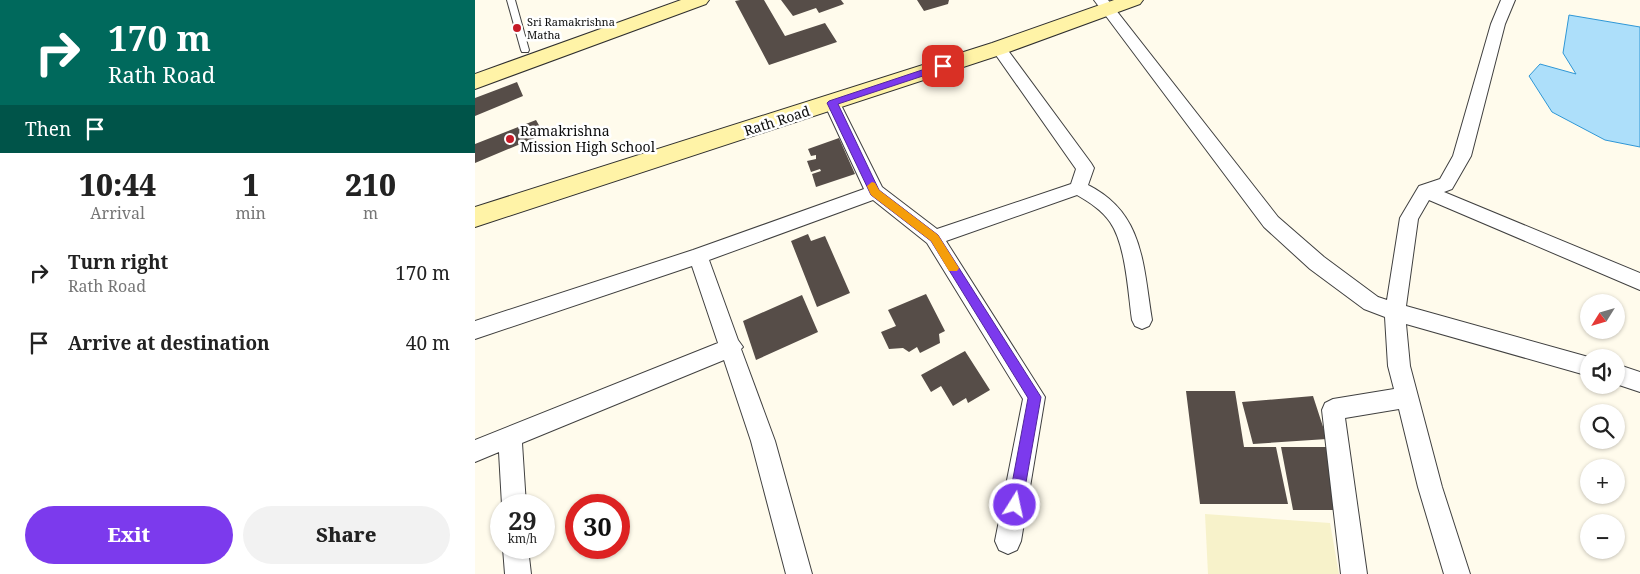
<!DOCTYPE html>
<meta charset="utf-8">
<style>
body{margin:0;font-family:"Noto Serif",serif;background:#f2f2f2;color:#222;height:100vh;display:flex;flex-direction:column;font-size:19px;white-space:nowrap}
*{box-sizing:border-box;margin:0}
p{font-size:16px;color:#767676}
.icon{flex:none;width:28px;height:28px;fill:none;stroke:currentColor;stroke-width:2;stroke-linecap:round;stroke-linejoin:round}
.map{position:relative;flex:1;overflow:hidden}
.sheet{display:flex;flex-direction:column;background:#fff;width:475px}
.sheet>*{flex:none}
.top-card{background:#00695c;color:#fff;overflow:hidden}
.needle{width:32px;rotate:233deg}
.fabs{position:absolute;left:1105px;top:294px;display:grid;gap:10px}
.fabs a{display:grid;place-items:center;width:45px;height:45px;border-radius:50%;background:#fff;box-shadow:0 1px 4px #0004;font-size:25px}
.speed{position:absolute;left:15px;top:494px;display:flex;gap:10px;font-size:25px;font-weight:700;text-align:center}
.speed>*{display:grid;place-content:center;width:65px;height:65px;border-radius:50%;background:#fff;box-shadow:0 1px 4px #0004;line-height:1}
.speed small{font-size:12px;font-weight:400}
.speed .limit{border:8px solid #d22;background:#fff;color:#111}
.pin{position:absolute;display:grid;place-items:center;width:42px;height:42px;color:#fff;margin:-21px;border-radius:10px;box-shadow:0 2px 8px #0006}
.me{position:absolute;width:55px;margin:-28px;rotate:10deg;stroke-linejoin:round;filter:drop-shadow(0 0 4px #0008)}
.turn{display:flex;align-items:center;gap:18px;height:105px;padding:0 25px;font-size:22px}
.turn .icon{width:65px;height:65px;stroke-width:2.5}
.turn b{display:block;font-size:35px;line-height:42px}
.then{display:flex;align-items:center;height:48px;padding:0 25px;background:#0003;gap:10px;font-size:19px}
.eta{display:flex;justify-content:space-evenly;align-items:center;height:85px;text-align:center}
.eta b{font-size:30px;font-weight:800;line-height:35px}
.action{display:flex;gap:10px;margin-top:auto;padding:10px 25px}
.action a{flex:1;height:58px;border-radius:30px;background:#7c3aed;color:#fff;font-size:20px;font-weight:800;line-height:58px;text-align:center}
.action a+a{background:#f2f2f2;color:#222}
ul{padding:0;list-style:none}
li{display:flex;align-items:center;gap:15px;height:70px;padding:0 25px}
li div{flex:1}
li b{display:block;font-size:19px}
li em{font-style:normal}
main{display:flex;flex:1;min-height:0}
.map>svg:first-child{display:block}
.farmland{fill:#f7f2ca}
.water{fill:#addffa;stroke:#2f97d6}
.building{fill:#564d48}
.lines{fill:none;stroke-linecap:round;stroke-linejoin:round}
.lane-casing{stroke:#404040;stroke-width:2}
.street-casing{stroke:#404040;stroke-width:2}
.secondary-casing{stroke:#2f2f2f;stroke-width:2}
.lane{fill:#fff;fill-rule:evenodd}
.street{fill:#fff;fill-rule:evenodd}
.secondary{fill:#fff3a7;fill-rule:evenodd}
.route{fill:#7c3aed;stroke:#51269a}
.slow{fill:#f59e0b}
.poi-dot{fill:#c61c28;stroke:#fff;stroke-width:2}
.labels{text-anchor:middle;stroke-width:5;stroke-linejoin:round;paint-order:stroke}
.far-poi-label{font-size:11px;fill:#0d0d0d;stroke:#fff;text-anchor:start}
.street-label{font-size:14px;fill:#0d0d0d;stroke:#fff}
.poi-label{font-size:14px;fill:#0d0d0d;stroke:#fff;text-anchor:start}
</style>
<main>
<section class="sheet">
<div class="top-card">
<div class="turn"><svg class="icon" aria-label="right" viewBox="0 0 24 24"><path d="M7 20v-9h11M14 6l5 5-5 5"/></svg><div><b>170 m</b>Rath Road</div></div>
<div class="then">Then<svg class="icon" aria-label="arrive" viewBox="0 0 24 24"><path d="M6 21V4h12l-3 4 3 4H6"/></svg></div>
</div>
<div class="eta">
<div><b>10:44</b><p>Arrival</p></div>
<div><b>1</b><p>min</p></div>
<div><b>210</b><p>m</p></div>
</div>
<ul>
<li><svg class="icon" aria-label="right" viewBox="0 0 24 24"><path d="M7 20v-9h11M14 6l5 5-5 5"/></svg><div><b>Turn right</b><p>Rath Road</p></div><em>170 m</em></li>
<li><svg class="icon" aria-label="arrive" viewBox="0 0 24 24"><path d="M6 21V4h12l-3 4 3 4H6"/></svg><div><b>Arrive at destination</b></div><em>40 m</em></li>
</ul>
<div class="action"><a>Exit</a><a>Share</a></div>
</section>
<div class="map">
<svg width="1165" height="574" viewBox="0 0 1165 574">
<rect width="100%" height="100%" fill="#fffbec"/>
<path class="farmland" d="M730,514L855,523L864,574H733Z"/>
<path class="water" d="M1094,15L1165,27V147L1130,140L1077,112L1054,76L1065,64L1101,74L1088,53Z"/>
<path class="building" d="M265,0H289L310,36L350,23L362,42L294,65L260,1Z
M306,0H366L369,4L344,13L341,8L318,16Z
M442,0H474L473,4L449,11Z
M42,82L48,96L0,116V98Z
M61,120L69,134L0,163V144Z
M364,138L380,174L341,187L337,174L346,171L345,169L336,172L332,161L341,159V155L336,156L333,149Z
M333,234L336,241L350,236L375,293L342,307L316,241Z
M451,294L470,331L464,334L465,343L445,353L442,347L434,352L428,348L414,349L406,332L421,326L413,310Z
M327,295L343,332L281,360L268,321Z
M490,351L515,390L493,403L491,398L478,406L466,386L456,392L446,375Z
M711,391H760L769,447H801L813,504H725Z
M838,396L852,439L778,444L767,402Z
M806,447H852L867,510H818Z"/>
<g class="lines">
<g class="lane-casing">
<path id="lane" d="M32,0H40L54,50L53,52H47L46,50Z"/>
</g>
<g class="street-casing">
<path id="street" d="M619,0H633L803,217L849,257L903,297L912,300L925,218L944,186L965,179L978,156L1016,24L1026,0H1040L1030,24L996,156L977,189L969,192L1165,273V290L954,200L943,219L931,306L1117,358H1114V376L931,324L935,366L967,487L995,574H969L943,487L924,409L870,418L892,574H866L847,410L850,403L858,399L919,389L913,366L910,317L889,309L835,269L789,227Z
M524,43L529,45L616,163L619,168L613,185C669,213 668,265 677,320L674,326L667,329L660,326L657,320C653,292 651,245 635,222C627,210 614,202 602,195L471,241L570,397L546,541L542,550L533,554L524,550L520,541L548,399L452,243L398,200L234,260L263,340L268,347L266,349L300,441L337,574H311L276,441L249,360L47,443L51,505H27L24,452L0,462V440L243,343L217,266L0,339V321L218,250L389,189L349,103L351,99L357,97L363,99L407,187L462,229L596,184L601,169L516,48L519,45Z
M1141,364L1165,372V392L1141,384Z
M28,548H53L56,574H30Z"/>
</g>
<g class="secondary-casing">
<path id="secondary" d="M206,0H234L231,4L0,89V74Z
M639,0H668L665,4L531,53L0,227V207L517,43Z"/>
</g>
<use href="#lane" class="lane"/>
<use href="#street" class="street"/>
<use href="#secondary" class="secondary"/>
</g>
<path class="route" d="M468,63L473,66L472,68L363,104L404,190L463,235L566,397L547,505L545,510L540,512L535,510L533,505L553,398L456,241L396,195L352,103L354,101Z"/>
<path class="slow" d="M397,182L400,183L404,190L463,235L482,265L484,268L482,271H474L456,241L396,195L392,186Z"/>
<g class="poi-dot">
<circle cx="42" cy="28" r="5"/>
<circle cx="35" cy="139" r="5"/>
</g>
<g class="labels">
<g class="far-poi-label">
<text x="52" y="26">Sri Ramakrishna<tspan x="52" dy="13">Matha</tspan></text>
</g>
<g class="street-label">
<text transform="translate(302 121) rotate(-18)" y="5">Rath Road</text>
</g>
<g class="poi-label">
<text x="45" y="136">Ramakrishna<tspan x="45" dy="16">Mission High School</tspan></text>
</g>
</g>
</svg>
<div class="fabs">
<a><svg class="needle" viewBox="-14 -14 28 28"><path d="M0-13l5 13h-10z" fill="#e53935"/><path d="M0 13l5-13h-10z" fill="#767676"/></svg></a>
<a><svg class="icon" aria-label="sound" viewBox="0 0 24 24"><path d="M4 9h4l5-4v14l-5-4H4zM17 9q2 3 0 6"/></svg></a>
<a><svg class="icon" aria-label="search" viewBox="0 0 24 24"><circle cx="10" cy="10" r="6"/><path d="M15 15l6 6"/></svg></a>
<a>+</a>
<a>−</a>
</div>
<div class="speed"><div>29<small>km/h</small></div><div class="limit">30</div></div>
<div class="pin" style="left:468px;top:66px;background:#d93025"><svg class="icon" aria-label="arrive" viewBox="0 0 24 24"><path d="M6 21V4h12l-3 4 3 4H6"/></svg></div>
<svg class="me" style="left:540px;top:505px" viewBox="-20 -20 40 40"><circle r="17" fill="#7c3aed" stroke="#fff" stroke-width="3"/><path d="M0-11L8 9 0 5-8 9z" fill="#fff"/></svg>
</div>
</main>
